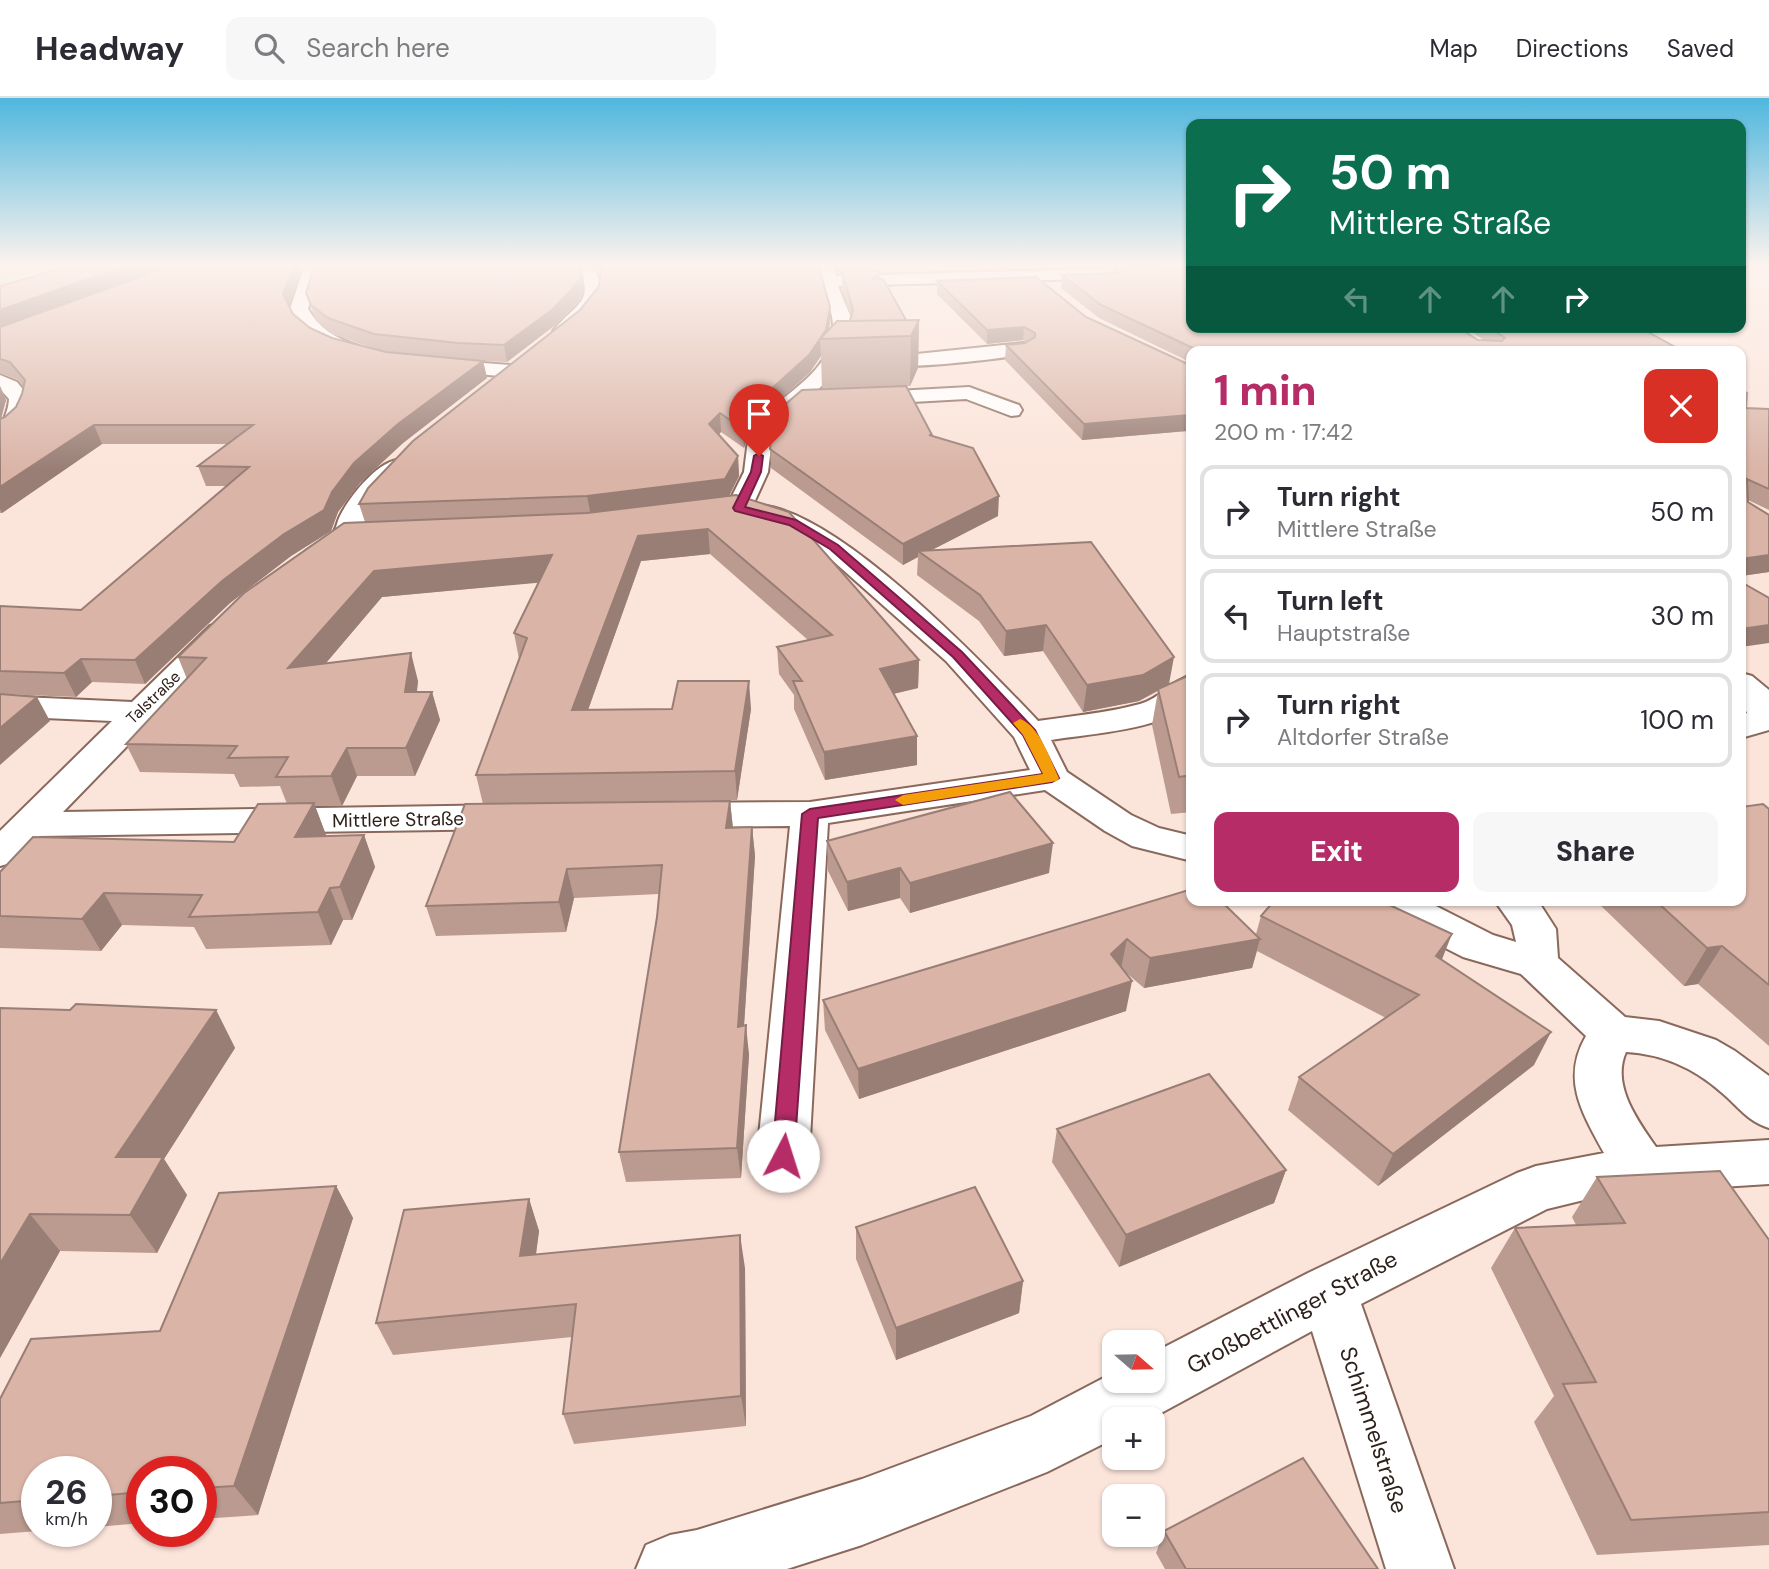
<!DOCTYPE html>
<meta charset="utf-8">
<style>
body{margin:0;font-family:"DM Sans",sans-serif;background:#f7f7f7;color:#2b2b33;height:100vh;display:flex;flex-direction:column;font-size:26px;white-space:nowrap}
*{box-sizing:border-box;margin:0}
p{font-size:23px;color:#7c7c81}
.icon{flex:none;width:38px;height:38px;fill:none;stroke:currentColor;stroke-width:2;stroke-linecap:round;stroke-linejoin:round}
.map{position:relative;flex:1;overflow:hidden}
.side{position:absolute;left:1186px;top:248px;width:560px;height:560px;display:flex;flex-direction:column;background:#fff;border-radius:14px;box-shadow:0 2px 5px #0004}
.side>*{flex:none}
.banner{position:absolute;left:1186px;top:21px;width:560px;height:214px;border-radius:14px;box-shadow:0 2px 5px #0004;background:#0b6e4f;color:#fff;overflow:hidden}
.needle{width:46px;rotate:110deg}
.fabs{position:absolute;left:1102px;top:1232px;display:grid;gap:14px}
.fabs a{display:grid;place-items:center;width:63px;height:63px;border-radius:14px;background:#fff;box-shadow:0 2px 5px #0004;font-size:35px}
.speed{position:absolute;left:21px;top:1358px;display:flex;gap:14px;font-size:35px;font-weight:700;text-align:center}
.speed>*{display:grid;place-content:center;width:91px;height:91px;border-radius:50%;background:#fff;box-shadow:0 2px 5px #0004;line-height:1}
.speed small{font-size:18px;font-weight:400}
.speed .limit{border:10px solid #d22;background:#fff;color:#111}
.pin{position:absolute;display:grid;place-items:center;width:60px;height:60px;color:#fff;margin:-72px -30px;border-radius:50% 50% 50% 0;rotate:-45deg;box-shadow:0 0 7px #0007}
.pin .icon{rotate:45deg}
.me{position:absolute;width:77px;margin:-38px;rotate:5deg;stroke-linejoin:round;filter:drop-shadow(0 0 5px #0008)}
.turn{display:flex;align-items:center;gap:24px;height:147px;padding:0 28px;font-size:32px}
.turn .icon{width:91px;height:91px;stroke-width:2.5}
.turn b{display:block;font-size:49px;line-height:60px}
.lanes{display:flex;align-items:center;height:66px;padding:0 28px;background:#0003;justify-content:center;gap:35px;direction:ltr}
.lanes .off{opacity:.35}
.round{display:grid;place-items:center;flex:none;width:74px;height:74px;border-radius:14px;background:#f7f7f7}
.overview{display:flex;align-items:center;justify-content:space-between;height:119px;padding:0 28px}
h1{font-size:42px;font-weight:800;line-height:52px;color:#b62c67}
.action{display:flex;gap:14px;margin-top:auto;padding:14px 28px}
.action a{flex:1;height:80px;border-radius:14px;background:#b62c67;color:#fff;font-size:28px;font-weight:800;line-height:80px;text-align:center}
.action a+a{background:#f7f7f7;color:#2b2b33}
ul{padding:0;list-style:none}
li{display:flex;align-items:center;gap:21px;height:94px;margin:0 14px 10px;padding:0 14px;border:4px solid #e1e1e2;border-radius:14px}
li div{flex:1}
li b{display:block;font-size:26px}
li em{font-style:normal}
header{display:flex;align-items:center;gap:42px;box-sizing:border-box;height:98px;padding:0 35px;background:#fff;border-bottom:2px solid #e1e1e2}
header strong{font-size:33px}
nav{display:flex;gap:38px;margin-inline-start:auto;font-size:24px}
.search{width:490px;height:63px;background:#f7f7f7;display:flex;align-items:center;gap:18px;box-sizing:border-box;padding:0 24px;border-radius:14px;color:#7c7c81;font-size:26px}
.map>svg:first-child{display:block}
.green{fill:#b7eb9e}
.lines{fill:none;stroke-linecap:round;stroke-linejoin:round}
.minor-casing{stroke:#8a695c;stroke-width:4}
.minor{fill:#fff;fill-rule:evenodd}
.wall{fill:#bb9b90}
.shaded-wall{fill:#997e75}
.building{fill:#dab4a7;stroke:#997e75;stroke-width:2}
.route{fill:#b62c67;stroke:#761d43;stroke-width:2}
.slow{fill:#f59e0b}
.labels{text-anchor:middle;stroke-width:5;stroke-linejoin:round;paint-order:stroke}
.far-street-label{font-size:16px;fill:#2e201b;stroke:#fff}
.street-label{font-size:19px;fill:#2e201b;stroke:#fff}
.near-street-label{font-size:23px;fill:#2e201b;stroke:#fff}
</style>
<header>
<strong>Headway</strong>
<div class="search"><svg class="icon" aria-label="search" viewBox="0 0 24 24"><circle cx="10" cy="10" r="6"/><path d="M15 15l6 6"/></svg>Search here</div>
<nav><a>Map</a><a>Directions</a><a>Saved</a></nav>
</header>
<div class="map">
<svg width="1769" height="1471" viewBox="0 0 1769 1471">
<rect width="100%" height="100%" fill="#fbe4da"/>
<path class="green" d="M0,166H82L66,171L34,173L0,187Z"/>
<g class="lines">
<g class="minor-casing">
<path id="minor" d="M305,166H321L308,211C320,231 337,241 359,248L362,252L359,256C330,263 302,233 290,211Z
M573,166H590C614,192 590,231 562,238L553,233C573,207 601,202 573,166Z
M819,166H835L836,178L1192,168V178L838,188L850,217L851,235L847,251L825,285L773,333L768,374L753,407C831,404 985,567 1038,623C1071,618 1108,615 1140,606C1161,600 1172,582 1192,577V604C1160,633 1092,635 1051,642L1067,674L1131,717L1159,730L1192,738V763L1132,748L1105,733L1045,692L828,725L809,1058L801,1073L783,1080L765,1073L757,1058L790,728L678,729L665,725L659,717L665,709L678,705L810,704L1030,672L1014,639L946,563L824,455L783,431L747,419L745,416L730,415L726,410L744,374L748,342L752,331C775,298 829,279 833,234C835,209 818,190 819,166Z
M1023,245L1032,251L1030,255C1007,261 867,277 856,263L866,257H907Z
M431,261L510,267L517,269L520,273L517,277L510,279L424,271L421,267L424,263Z
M0,277L17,284L30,300C30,319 19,337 0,342C0,321 8,319 9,301L0,291Z
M969,289L1019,307L1022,312L1019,317L1011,318L966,301L859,307L852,305L849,301L852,297L859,295Z
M396,362L404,364L408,369C399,381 386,389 377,401C367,414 365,427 357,441C349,455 320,469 304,465L300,459C308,448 322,445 332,436C337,431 337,422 341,416C351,397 375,367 396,362Z
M221,525L232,528L236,534L232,540L63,714L513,707L526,711L532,719L526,727L513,731L39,738L14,764L0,768V733L112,623L0,618V598L132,604L210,528Z
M1741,575L1752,578L1769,592V632L1741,640V618L1747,615L1741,602Z
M1376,803H1426L1493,837L1516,844L1512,827L1495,803H1538L1556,831L1558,860L1625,919L1659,923L1716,942L1735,953L1769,978V1030C1747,1023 1739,1009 1721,994C1694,970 1662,956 1626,954C1611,987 1638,1023 1656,1049L1769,1042V1086L1643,1094L1588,1101L1547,1111L1361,1206L1454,1471H1386L1312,1233L1150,1321H1115V1340L1047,1374L862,1447L787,1471H636L646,1447L670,1437L697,1432L862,1381L1031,1318L1115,1274V1283H1153V1255L1308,1175L1517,1075L1536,1068L1604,1055C1582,1015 1561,981 1586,938L1521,876L1463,859L1406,830L1381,813Z"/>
</g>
<use href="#minor" class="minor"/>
</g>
<path class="wall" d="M75,166H303L289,208L293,216L310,230L332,240L376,251L332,236L316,223L306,195L584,182L583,194L577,205L554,228L507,264L483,263L487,280L403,345L360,385L338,414L331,433L291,458L230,505L145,586L92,584L76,599L0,596V508L81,512L227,388H206L198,368L227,346H102L2,415H0V288L6,302L1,321L5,319L16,309L22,296L23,289L18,282L0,275V188Z
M594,166H818L830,209L829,231L850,223L851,221L842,191V175H838L837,166H870V172L880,175V181L906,222H919L918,270L910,288L822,291L821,258L810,274L750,329L744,350L721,334L719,336L738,358L739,378L729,398L919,562L918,590L893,596L917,638V667L825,682L794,611V597L779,576L777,549L808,542L710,456L641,463L588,612L751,611L737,702L483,706L476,677L519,561L514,535L539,484L382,499L325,566L418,583L417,594H432L440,622L415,678H357L342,708H315L326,737L325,738L364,737L375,769L352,822H343L331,847L206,851L194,829L122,827L101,853L0,850V774L234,744L287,706L280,688L240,689L234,676L140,674L126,646L187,581L178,559L365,424L359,406L580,212L599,188L601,176Z
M1113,170L1478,242H1484L1464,229H1639L1684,254H1192V265L1099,220L1061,190L1062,177L1113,175Z
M937,183L1086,219L1192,268V337L1187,333L1082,342L1005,262L1006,247L1026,245L1023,242L987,246L937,196Z
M1746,310L1769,311V412L1748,402V404L1769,417V474L1741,478Z
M932,338L998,418L930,453L1169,586L1192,576V714L1171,716L1152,627L1158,593L1139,603L1083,614L1043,553L1004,558L979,523L917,477L918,459L903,467L771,370L770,351Z
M730,703L733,730L752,729L755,758L744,927L749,957L741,1080L626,1084L619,1054L657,819L659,796L574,800L566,834L436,838L426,808Z
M1769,711V948L1698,886L1684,888L1596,803H1741Z
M827,743L1049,775L910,815L900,800L848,813L828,773Z
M1192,791L1256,836L1261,818L1442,862L1534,967L1378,1088L1288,1012L1299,979L1386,920L1257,853L1252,870L1144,890L1124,873L1126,913L859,1001L825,932L823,902Z
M0,910L70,912H216L235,950L164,1061L187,1097L157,1155L60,1153L0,1260Z
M1057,1031L1286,1072L1274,1105L1119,1169L1052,1064Z
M1597,1079L1769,1142V1447L1597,1457L1534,1324L1554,1298L1491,1170L1515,1130L1576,1127L1572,1119Z
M336,1088L353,1120L258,1417L201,1421V1374H142V1425L96,1429V1374H37V1433L0,1436V1301L160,1233Z
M529,1101L539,1133L536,1157L745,1170L746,1328L574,1346L563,1316L572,1239L393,1257L376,1225Z
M856,1129L1023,1183L1019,1215L896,1262L856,1161Z
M1164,1433L1378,1471H1165L1156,1455Z"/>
<path class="shaded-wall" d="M131,166H177L0,230V212Z
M294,166H303L288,212L283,196Z
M581,168L584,182L583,194L577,205L554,228L507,264L504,247Z
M830,209V225L828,241H820Z
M919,222L918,270L910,288L911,238Z
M1024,229L1023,242L987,246V232Z
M820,241L821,258L810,274L750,329L744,350L743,331L749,311Z
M483,263L487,280L403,345L360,385L338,414L331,433L291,458L230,505L145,586L135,562L222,483L332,394L354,365L398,326Z
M0,288L6,302L0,324Z
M720,315L721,334L711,345L709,326Z
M1189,317L1187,333L1082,342L1084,326Z
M94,327L102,346L2,415L0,411V389Z
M738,358L739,378L727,402L591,418L587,398Z
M999,398L998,418L922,457L918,453V459L903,467V446Z
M708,431L710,456L641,463L578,640L572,612L638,438Z
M552,457L557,483L382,499L298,598L288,570L374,473Z
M1769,457V474L1741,478V461Z
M1046,527L1043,553L1004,558L1006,533Z
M1769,527V545L1741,549V531Z
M411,555L418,583L413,622L405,594Z
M1174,559L1169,586L1139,603L1083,614L1087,587Z
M81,561L92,584L76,599L64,575Z
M919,562L918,590L880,599V571Z
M749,583L751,611L737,702L735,673Z
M432,594L440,622L415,678L406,650Z
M37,599L50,623L0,667V630Z
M917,638V667L825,682L824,654Z
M347,650L357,678L342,708L331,678Z
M730,703L733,731L726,730Z
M314,705L326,737L307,771L295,739Z
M752,729L755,758L742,959L738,929Z
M364,737L375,769L352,822L340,789Z
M1053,745L1049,775L910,815V785Z
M900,770V800L848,813L847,784Z
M567,771L574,800L566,834L559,804Z
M330,790L343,822L331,847L318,814Z
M104,795L122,827L101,853L82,821Z
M1452,836L1439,869L1436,858Z
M1127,841L1121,871L1111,856Z
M1260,841L1252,870L1144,890L1150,860Z
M1722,848L1698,886L1684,888L1707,850Z
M1132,883L1126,913L859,1001L858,971Z
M216,912L235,950L164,1061L187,1097L157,1155L130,1117L116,1059Z
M746,927L749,957L741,1080L737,1050Z
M1551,934L1534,967L1378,1088L1393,1056Z
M1286,1072L1274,1105L1119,1169L1126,1137Z
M336,1088L353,1120L258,1417L234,1388Z
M529,1101L539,1133L531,1191L520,1158Z
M30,1116L60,1153L0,1260V1166Z
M740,1137L745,1170L746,1328L741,1298Z
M1023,1183L1019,1215L896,1262V1230Z"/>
<path class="building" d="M75,166H131L0,212V188Z
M176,166H294L283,196L293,216L310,230L332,240L386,254L483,263L398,326L354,365L332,394L324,412L284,436L222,483L135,562L81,561L64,575L0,573V508L81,512L249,369L198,368L253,327H94L0,389V321L5,319L16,309L22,296L25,282L10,264L0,261V229Z
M315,166H580L581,168V179L574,189L552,212L504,247L458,245L374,236L328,220L311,207L306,195Z
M602,166H818L830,209L826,232L809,257L749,311L743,331L720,315L709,326L738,358L725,381L587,398L359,406L368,390L413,343L580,212L599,188Z
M1192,167V229H1457L1478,242L1502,243L1505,240L1489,229H1639L1684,254H1195V251L1101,207L1062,177L1118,175L1113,170Z
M878,172L880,175L873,181H883L906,222L850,223L853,212L842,173Z
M1036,179L1086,219L1192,268V319L1189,317L1084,326L1006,247L1025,245L1035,239V235L1024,229L987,232L937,183Z
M919,222L911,238L820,241L837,223Z
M906,288L932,337H929L973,350L999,398L903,446L770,351L774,316L802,292Z
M1741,291L1747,295L1746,310L1769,311V391L1747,381L1748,404L1769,417V457L1741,461Z
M736,397L789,414L919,562L880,571L917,638L824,654L793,583H802L777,549L832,537L708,431L638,438L572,612L672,611L678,583H749L735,673L476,677L527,540L514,535L552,457L374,473L288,570L411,555L405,594H432L406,650H347L331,678L276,679L288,659L228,660L237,648L126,646L206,560L178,559L244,495L344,425L587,415Z
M1091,444L1174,559L1143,577L1087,587L1046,527L1006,533L980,497L918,453Z
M1741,484L1769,500V527L1741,531Z
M1192,576V677L1179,679L1158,591Z
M0,596L37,599L0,630Z
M1010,694L1053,745L910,785L900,770L847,784L827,743Z
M730,703L726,730L752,729L738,929L746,927L737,1050L619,1054L657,819L662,767L567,771L559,804L426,808L465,706Z
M314,705L295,739L364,737L340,789L330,790L318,814L189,819L202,797L104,795L82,821L0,818V774L33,739L234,744L258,706Z
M1763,706L1769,711V887L1722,848L1707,850L1656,803H1741V709Z
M1192,791V803H1221L1260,841L1150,860L1127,841L1111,856L1132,883L858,971L823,902Z
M1274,803H1381L1452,836L1436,858L1551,934L1393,1056L1299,979L1419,897L1261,818Z
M76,906L216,912L116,1059H163L130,1117L30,1116L0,1166V910L70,912Z
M1209,976L1286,1072L1126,1137L1057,1031Z
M1720,1073L1769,1142V1414L1631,1422L1563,1286L1596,1284L1515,1130L1625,1125L1597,1079Z
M336,1088L234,1388L201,1390V1374H142V1394L96,1398V1374H37V1402L0,1405V1301L31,1241L160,1233L219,1095Z
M975,1089L1023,1183L896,1230L856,1129Z
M529,1101L520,1158L740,1137L741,1298L563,1316L576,1206L376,1225L404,1112Z
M1303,1360L1378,1471H1186L1164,1433Z"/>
<linearGradient id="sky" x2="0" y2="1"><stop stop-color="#4fb7de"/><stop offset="0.45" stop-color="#fdf3ee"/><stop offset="1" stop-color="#fdf3ee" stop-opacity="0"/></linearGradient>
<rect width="1769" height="372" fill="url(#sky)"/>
<path class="route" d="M759,355L763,358L761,374L745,409L796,422L838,447L962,554L1035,632L1059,680L1052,684L818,720L794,1058L791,1064L783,1067L776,1064L772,1058L802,716L810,711L1043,676L1023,637L953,559L830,451L789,427L735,413L733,410L751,374L754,358Z"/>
<path class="slow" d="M1020,621C1040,628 1050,662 1059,680L1057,683L903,707L895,702L903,697L1043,676L1023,637L1013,625Z"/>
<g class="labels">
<g class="far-street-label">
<text transform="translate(153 599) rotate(-44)" y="6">Talstraße</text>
</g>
<g class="street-label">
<text transform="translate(398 721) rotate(-1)" y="7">Mittlere Straße</text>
</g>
<g class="near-street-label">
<text transform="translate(1292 1214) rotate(-28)" y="8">Großbettlinger Straße</text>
<text transform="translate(1374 1332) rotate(72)" y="8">Schimmelstraße</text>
</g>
</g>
</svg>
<div class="fabs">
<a><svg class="needle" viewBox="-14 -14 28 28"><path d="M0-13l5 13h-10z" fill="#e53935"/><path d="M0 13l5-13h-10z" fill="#7c7c81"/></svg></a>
<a>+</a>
<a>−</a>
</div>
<div class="speed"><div>26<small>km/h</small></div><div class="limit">30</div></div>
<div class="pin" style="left:759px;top:358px;background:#d93025"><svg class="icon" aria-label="arrive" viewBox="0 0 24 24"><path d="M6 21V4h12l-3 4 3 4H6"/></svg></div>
<svg class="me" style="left:783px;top:1058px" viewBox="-20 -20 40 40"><circle r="19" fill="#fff"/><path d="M0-13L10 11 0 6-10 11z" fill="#b62c67"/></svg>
<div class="banner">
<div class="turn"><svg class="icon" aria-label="right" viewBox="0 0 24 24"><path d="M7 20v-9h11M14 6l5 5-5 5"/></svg><div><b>50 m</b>Mittlere Straße</div></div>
<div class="lanes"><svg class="icon off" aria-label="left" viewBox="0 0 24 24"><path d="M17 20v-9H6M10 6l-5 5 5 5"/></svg><svg class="icon off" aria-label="ahead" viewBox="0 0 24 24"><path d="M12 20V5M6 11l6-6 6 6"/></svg><svg class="icon off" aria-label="ahead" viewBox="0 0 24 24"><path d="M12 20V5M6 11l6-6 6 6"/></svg><svg class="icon" aria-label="right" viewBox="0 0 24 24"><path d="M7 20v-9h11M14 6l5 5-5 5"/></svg></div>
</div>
<section class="side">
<div class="overview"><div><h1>1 min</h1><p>200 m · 17:42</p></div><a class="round" style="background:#d93025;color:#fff"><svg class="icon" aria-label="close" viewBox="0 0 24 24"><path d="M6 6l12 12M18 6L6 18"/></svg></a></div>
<ul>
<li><svg class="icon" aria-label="right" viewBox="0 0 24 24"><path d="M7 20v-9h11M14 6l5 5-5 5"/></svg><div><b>Turn right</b><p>Mittlere Straße</p></div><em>50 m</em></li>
<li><svg class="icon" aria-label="left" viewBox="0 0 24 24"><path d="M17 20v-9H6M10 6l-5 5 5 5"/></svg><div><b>Turn left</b><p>Hauptstraße</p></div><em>30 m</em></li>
<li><svg class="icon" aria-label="right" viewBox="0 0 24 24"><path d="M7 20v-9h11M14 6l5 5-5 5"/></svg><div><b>Turn right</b><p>Altdorfer Straße</p></div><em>100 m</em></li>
</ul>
<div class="action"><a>Exit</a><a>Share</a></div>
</section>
</div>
